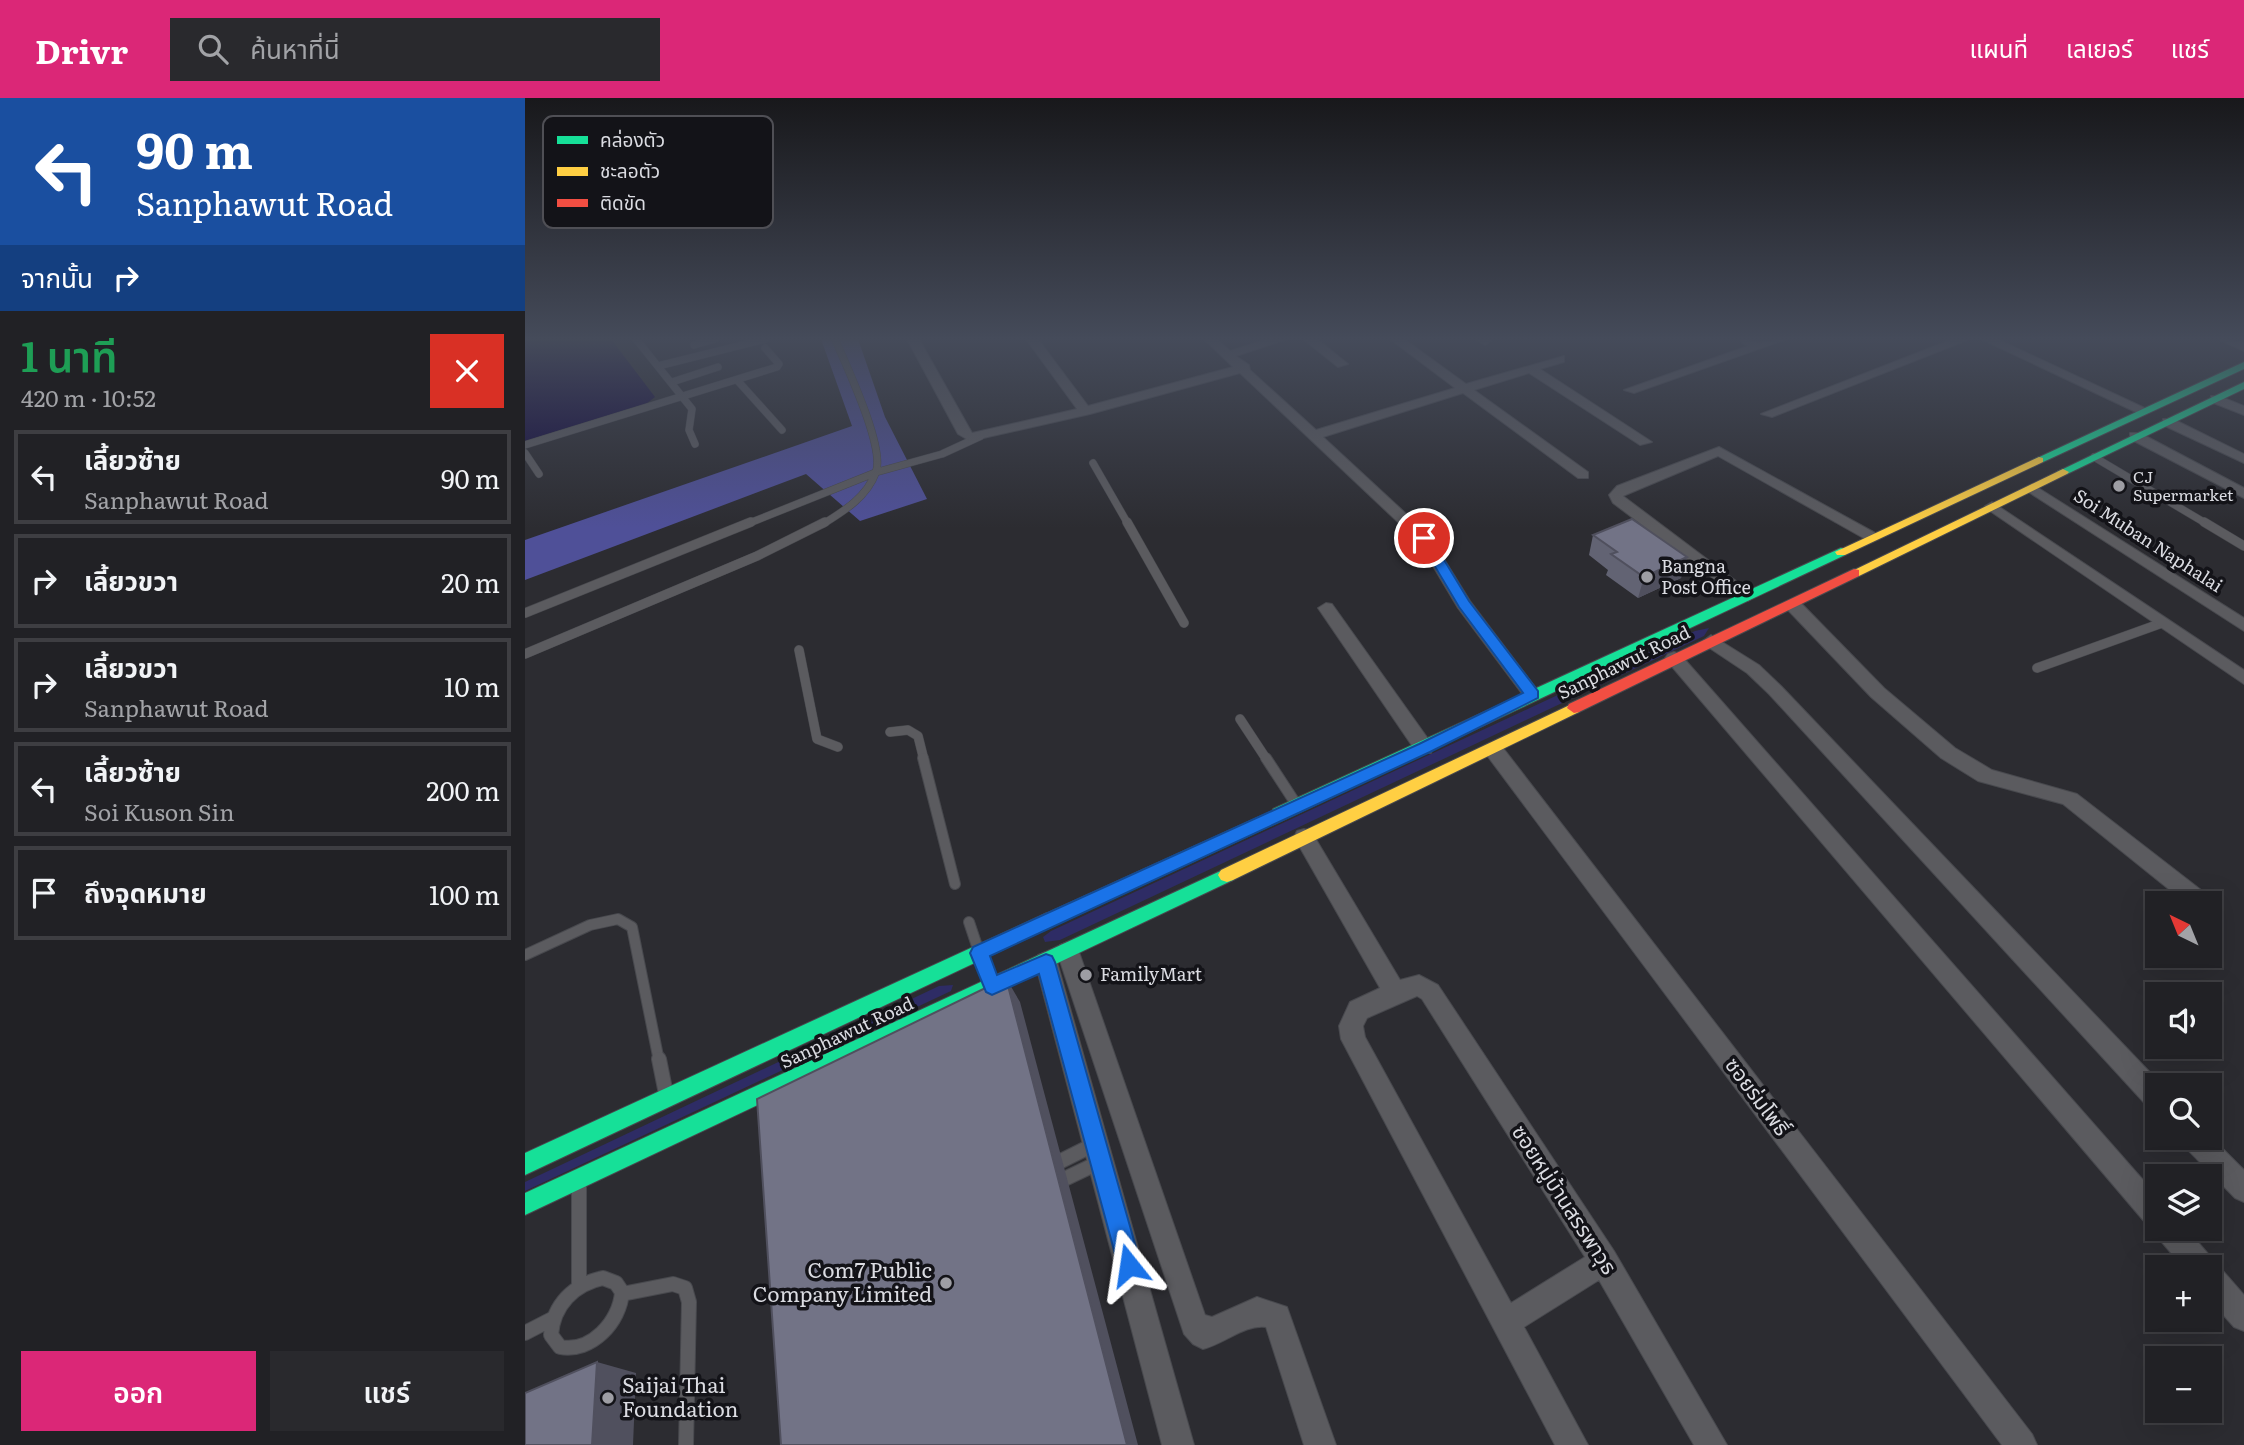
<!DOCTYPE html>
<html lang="th">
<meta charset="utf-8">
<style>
body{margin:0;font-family:Literata,"Noto Sans Thai",serif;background:#29292d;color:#f1f3f6;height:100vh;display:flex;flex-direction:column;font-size:26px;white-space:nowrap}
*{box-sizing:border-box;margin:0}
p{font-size:23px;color:#a2a3a7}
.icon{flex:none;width:38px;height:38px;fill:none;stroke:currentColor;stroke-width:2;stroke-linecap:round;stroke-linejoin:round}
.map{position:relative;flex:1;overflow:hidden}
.drawer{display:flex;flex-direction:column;background:#212125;width:525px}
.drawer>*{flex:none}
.hud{background:#1a4fa0;color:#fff;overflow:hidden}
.needle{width:46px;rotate:317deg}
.controls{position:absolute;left:1620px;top:793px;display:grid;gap:14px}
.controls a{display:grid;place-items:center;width:77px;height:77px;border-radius:0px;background:#212125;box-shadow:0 7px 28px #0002,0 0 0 2px #3e3e42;font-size:35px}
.pin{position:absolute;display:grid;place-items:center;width:60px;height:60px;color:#fff;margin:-30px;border:4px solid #fff;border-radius:50%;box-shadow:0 2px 7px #0007}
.me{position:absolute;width:77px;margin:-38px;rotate:345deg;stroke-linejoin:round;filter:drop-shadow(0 0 5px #0008)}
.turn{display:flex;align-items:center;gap:24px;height:147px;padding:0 21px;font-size:32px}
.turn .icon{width:91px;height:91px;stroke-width:2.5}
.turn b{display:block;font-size:49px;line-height:60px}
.then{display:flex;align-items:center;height:66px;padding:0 21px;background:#0003;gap:14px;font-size:26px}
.round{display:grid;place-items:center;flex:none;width:74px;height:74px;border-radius:0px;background:#29292d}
.headline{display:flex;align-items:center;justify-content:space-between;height:119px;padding:0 21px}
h1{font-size:42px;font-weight:600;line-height:52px;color:#1e9e55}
.action{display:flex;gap:14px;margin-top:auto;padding:14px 21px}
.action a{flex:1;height:80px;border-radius:0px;background:#db2777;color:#fff;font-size:28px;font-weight:600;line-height:80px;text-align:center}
.action a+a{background:#29292d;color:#f1f3f6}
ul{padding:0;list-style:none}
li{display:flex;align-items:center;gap:21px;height:94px;margin:0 14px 10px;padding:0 7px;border:4px solid #3e3e42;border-radius:0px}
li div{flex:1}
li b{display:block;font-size:26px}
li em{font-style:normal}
header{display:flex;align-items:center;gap:42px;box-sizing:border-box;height:98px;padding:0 35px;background:#db2777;color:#fff}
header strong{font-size:33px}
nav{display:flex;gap:38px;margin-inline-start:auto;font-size:24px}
.search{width:490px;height:63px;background:#29292d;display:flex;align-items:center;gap:18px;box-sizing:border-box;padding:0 24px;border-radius:0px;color:#a2a3a7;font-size:26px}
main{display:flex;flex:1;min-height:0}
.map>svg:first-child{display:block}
.green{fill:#2e2c65}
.forest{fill:#4f5098}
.water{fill:#12083e}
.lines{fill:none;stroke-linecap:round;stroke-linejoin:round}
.lane-far3-casing{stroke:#48494e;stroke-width:8}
.lane-far2-casing{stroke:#48494e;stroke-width:10}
.lane-far1-casing{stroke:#48494e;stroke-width:12}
.lane-casing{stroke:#48494e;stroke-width:16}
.street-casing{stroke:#48494e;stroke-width:2}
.fast-casing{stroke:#48494e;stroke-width:2}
.slow-casing{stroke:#48494e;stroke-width:2}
.jam-casing{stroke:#48494e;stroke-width:2}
.lane-far3{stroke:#5b5b5f;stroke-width:7}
.lane-far2{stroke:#5b5b5f;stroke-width:9}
.lane-far1{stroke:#5b5b5f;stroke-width:10}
.lane{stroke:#5b5b5f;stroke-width:14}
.street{fill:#5b5b5f;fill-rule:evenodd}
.fast{fill:#16e098;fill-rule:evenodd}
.slow{fill:#ffcf43;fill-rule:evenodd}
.jam{fill:#f24e42;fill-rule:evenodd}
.wall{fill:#626373}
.shaded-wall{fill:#50505e}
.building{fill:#727386;stroke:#50505e;stroke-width:2}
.route{fill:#1a73e8;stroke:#114b97;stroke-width:2}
.poi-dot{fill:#9e9ea4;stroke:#131318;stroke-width:2.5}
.labels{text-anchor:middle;stroke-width:7;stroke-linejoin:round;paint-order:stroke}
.far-poi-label{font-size:16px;fill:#dbdce2;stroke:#131318;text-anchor:start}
.street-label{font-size:18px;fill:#dbdce2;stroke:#131318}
.poi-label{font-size:18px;fill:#dbdce2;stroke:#131318;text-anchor:start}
.near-street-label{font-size:21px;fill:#dbdce2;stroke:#131318}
.near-poi-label{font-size:21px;fill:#dbdce2;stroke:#131318;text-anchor:end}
.key{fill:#131318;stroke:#4f4f55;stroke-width:2}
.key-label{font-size:19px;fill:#dbdce2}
</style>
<header>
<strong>Drivr</strong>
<div class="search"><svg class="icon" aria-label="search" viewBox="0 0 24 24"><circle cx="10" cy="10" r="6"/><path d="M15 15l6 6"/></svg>ค้นหาที่นี่</div>
<nav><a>แผนที่</a><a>เลเยอร์</a><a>แชร์</a></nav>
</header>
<main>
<section class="drawer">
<div class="hud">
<div class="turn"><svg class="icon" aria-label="left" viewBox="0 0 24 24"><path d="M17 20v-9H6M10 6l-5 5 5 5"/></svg><div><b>90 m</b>Sanphawut Road</div></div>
<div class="then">จากนั้น<svg class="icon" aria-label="right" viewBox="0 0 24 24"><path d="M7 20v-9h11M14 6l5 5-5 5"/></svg></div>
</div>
<div class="headline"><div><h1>1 นาที</h1><p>420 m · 10:52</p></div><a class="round" style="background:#d93025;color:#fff"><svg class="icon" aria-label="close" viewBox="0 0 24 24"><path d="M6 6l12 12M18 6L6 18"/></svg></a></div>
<ul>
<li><svg class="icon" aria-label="left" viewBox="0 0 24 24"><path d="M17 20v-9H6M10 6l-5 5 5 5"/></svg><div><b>เลี้ยวซ้าย</b><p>Sanphawut Road</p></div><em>90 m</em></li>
<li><svg class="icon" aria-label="right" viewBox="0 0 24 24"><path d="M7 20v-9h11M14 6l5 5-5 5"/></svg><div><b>เลี้ยวขวา</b></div><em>20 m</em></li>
<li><svg class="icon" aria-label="right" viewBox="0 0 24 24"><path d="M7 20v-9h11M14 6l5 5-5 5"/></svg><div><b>เลี้ยวขวา</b><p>Sanphawut Road</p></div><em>10 m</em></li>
<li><svg class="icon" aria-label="left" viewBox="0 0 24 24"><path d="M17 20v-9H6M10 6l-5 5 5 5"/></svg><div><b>เลี้ยวซ้าย</b><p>Soi Kuson Sin</p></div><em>200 m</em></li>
<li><svg class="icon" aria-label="arrive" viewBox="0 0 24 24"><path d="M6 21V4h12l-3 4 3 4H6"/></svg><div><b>ถึงจุดหมาย</b></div><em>100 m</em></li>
</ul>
<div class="action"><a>ออก</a><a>แชร์</a></div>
</section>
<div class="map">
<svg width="1719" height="1347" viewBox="0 0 1719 1347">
<rect width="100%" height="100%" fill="#2c2c31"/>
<path class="green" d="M1184,530L1179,538L535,842L520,844L518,839L526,833L1170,533Z
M428,887L426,893L0,1093V1084L414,888Z"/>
<path class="forest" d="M296,241H333L360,319L402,401L335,423L281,376L0,482V442L327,328Z"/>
<path class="water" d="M5,241H86L130,299L121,306L0,343V242Z"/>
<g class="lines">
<g class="lane-far3-casing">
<path id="lane-far3" d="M111,241L167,311L164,332L170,346
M169,247L190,241
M133,268L241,241
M212,282L257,332
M147,284L193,269
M0,347L252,269L254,266L240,250
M0,355L14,376
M1569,359L1682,426
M568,365L603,426
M222,426L352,374L417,356L456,338
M298,426C319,413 342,399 351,374C360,349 321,267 310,241"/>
</g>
<g class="lane-far2-casing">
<path id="lane-far2" d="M602,424L659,525
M1679,424L1719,448
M0,515L226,424
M274,552L292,641L313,649
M0,556L232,458L300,424
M1512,570L1637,525
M715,621L742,662
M365,634L383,632L393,638L399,662"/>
</g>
<g class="lane-far1-casing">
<path id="lane-far1" d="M398,660L430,786
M741,660L773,709
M444,824L454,854
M0,857L65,827L93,821L107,829L134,963"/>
</g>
<g class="lane-casing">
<path id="lane" d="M134,961L141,996
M526,1068L568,1047
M531,1085L575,1064
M54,1088V1188
M78,1180L91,1185L97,1194C95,1224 66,1255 35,1249L26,1237C28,1207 49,1186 78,1180Z
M97,1196L148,1186L160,1190L164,1204L161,1347
M0,1235L27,1221"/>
</g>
<g class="street-casing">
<path id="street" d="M382,241H394L447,335L552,311L501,241H513L563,308L708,269L679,241H692L705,253L743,241H762L711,258L724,267L725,272L791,332L930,290L865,241H879L941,286L1039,258V264L1015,271L1127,344L1115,347L1004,275L949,292L1063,374V380H1053L938,295L798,339L904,437L945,503L1013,593L1016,597L1013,601H1001L933,510L893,443L715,275L565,316L445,343L433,336Z
M778,241H792L823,266L813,269Z
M950,241H965L966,243L960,247Z
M1216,241L1234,245L1262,241L1109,295L1099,292L1223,248L1217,245Z
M1428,241H1445L1247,319L1236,316Z
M1456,241H1472L1626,313L1615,316Z
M1695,241L1719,245V253L1697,243Z
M1686,298H1694L1719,308V317L1686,304Z
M1638,321H1648L1719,356V365L1638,327Z
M1605,335H1615L1719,390V400L1605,341Z
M1194,349L1352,436L1355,439L1347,444L1342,442L1193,358L1098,398L1231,498L1223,503L1217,502L1088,405L1084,397L1092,388Z
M1507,386L1719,520V533L1502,393L1500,390Z
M1467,404L1719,572V586L1462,411L1460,408Z
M1267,501L1273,502L1359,590L1430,650L1467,672L1552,696L1685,799L1688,805L1685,810V805H1661L1538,706L1453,683L1416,660L1346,599L1261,510L1259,506Z
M801,505L807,506L906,645L908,650L906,655H892L793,510Z
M1186,537L1234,567L1256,588L1637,987H1633V1013L1624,1010L1244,596L1222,575L1180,547L1178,543Z
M1149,554L1155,556L1633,1099V1130H1661C1681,1154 1699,1174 1719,1197V1233L1709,1229L1685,1202V1169H1658L1143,564L1140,560L1143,556Z
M968,644L975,646L1507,1336L1512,1347H1477L961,656L959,651Z
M779,731L786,733L875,882L894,877L913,887L1089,1153L1202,1347H1169L1074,1182L999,1229L1063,1347H1030L816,941L814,928L825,904L855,890L769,739L772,733ZM892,898L897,901L1060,1159L986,1205L840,939L838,928L842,920Z
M543,844L551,847L554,854L680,1217L687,1219L732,1199L762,1209L811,1347H779L741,1229C720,1226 699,1246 678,1251L668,1246L659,1236L532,854L535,847Z
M521,854L529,857L532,864L669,1347H637L510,864L513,857Z
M1685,1038L1719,1072V1104L1710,1100L1660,1049L1656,1040Z"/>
</g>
<g class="fast-casing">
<path id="fast" d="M1719,264V271L1518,364L1508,362Z
M1719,284V291L1542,376L1532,374Z
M1316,450L1320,451V457L760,721H748L746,716L748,711Z
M702,770L708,772L711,777L708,782L0,1117V1095Z
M522,815L528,818L531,823L528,828L0,1077V1055Z"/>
</g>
<g class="slow-casing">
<path id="slow" d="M1514,359L1518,360V364L1320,457H1312L1310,454Z
M1538,371L1544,374L1542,376L1334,478H1324L1323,475Z
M1049,605L1056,610L1054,614L708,782L702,784L696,782L693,777L696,772Z"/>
</g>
<g class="jam-casing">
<path id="jam" d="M1329,471L1334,472V478L1054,614L1049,615L1042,610L1044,606Z
M754,710L760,711L762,716L760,721L528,828L522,831L516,828L513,823L516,818Z"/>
</g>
<use href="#lane-far3" class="lane-far3"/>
<use href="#lane-far2" class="lane-far2"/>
<use href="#lane-far1" class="lane-far1"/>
<use href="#lane" class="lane"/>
<use href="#street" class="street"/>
<use href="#fast" class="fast"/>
<use href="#slow" class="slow"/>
<use href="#jam" class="jam"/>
</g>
<path class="wall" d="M1068,437L1162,459L1156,480L1113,500L1081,477L1083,472L1064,457Z"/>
<path class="shaded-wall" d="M1162,459L1156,480L1113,500L1119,479Z
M481,880L495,904L613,1347H602Z
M72,1264L111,1275L108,1347H67Z"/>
<path class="building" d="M1107,421L1162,459L1119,479L1086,456L1092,454L1068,437Z
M481,880L602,1347H256L232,1001Z
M72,1264L67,1347H0V1295Z"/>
<linearGradient id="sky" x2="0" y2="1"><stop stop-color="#18181b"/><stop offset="0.56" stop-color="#454b5a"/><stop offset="1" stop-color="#454b5a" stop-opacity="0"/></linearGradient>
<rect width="1719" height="430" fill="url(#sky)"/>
<path class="route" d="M895,437H904L944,503L1013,593V600L905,654L465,858L472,877L521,856L527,858L530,864L616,1167L612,1175L604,1178L596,1175L593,1167L514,876L467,897L461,894L445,855L448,849L894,646L998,595L934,509L893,440Z"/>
<g class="poi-dot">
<circle cx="1594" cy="388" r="7"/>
<circle cx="1122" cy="479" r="7"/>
<circle cx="561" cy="877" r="7"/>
<circle cx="421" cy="1185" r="7"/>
<circle cx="83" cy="1300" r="7"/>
</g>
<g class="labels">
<g class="far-poi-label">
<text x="1608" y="385">CJ<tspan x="1608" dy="18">Supermarket</tspan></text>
</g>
<g class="street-label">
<text transform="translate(1623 443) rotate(33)" y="6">Soi Muban Naphalai</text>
<text transform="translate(1099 565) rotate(-26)" y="6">Sanphawut Road</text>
<text transform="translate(322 935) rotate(-25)" y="6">Sanphawut Road</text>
</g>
<g class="poi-label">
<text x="1136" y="475">Bangna<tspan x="1136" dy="21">Post Office</tspan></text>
<text x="575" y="883">FamilyMart</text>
</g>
<g class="near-street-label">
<text transform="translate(1232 999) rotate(53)" y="7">ซอยร่มโพธิ์</text>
<text transform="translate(1039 1102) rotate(57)" y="7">ซอยหมู่บ้านสรรพาวุธ</text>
</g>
<g class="near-poi-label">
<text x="407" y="1180">Com7 Public<tspan x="407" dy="24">Company Limited</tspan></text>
<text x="97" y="1295" text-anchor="start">Saijai Thai<tspan x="97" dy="24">Foundation</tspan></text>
</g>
</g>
<rect x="18" y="18" width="230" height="112" rx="10" class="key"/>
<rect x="32" y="38" width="31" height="8" fill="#16e098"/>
<rect x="32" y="69" width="31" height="9" fill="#ffcf43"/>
<rect x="32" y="101" width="31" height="8" fill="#f24e42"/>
<g class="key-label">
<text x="75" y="49">คล่องตัว</text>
<text x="75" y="80">ชะลอตัว</text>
<text x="75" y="112">ติดขัด</text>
</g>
</svg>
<div class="controls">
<a><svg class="needle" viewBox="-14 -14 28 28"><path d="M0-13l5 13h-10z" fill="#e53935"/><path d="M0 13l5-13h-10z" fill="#a2a3a7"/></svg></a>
<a><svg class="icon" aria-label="sound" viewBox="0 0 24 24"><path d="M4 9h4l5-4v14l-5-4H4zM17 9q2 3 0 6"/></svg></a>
<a><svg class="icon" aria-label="search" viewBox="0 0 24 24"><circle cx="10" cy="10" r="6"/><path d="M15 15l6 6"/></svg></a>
<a><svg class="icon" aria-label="layers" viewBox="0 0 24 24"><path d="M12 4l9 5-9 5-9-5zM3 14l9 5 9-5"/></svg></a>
<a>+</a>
<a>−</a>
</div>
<div class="pin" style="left:899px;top:440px;background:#d93025"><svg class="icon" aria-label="arrive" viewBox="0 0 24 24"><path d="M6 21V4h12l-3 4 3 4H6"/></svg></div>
<svg class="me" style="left:604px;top:1167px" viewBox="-20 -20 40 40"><path d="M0-17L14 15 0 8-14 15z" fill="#1a73e8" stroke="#fff" stroke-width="4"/></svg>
</div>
</main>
